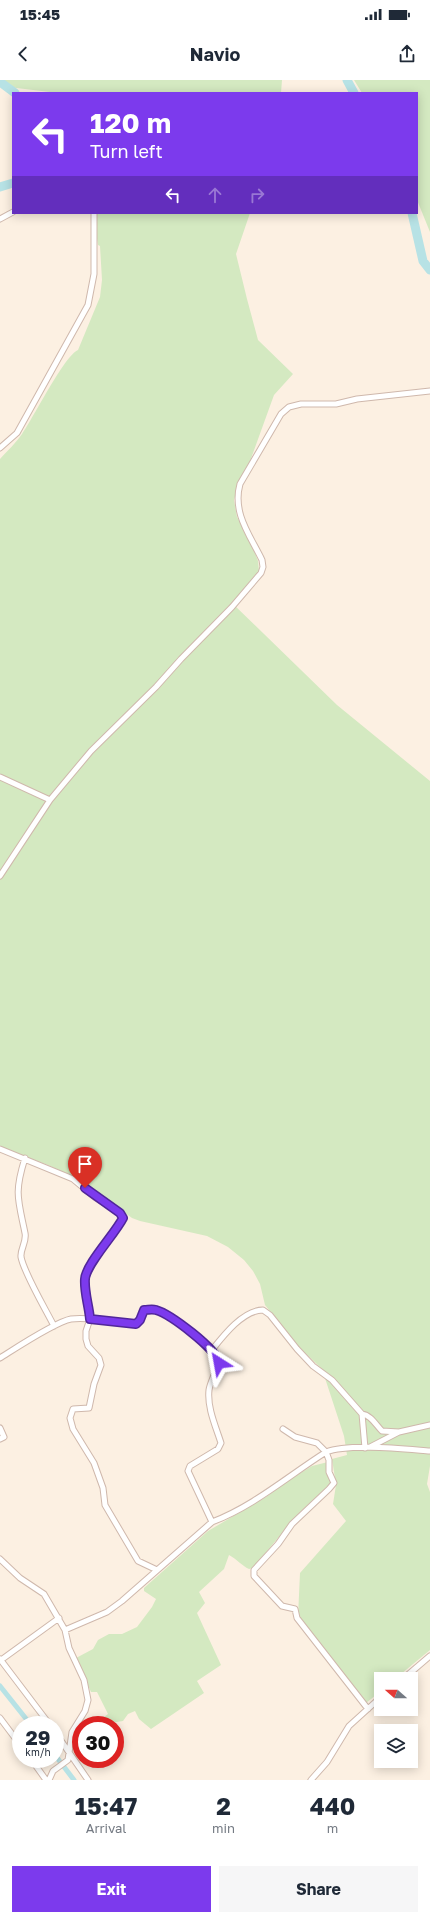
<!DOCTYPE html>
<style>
body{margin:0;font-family:"Golos Text",sans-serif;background:#f6f6f7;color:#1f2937;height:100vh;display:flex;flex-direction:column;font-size:15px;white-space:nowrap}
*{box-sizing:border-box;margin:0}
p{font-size:13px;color:#747a83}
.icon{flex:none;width:22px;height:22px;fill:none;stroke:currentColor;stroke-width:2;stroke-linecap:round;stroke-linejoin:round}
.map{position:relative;height:1700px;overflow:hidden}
.sheet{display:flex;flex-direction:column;background:#fff;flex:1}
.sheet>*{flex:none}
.banner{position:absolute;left:12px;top:12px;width:406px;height:122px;border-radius:0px;box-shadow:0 2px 10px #0003;background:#7c3aed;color:#fff;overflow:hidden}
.needle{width:26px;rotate:291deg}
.tools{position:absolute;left:374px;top:1592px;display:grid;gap:8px}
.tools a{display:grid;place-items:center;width:44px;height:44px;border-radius:0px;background:#fff;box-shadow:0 2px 10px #0003;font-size:20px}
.speed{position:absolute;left:12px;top:1636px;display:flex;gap:8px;font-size:20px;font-weight:700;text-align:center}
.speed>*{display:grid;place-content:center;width:52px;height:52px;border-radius:50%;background:#fff;box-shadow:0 2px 10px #0003;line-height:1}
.speed small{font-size:10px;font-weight:400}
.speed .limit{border:6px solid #d22;background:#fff;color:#111}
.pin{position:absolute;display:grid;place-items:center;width:34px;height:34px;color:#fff;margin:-41px -17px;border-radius:50% 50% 50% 0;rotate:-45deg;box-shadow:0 0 4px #0007}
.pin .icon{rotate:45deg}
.me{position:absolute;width:44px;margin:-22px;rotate:326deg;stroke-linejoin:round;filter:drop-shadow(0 0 3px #0008)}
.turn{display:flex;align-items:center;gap:14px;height:84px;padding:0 12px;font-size:18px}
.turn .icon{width:52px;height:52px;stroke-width:2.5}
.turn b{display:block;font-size:28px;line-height:34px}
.lanes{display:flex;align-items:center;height:38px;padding:0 12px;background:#0003;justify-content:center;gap:20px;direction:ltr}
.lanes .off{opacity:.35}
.eta{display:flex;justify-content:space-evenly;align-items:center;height:68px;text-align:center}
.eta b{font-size:24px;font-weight:700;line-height:28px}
.action{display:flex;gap:8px;margin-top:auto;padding:8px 12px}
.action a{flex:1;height:46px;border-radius:0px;background:#7c3aed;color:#fff;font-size:16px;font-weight:700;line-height:46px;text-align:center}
.action a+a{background:#f6f6f7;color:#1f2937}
.status{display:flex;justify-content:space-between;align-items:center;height:28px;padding:0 20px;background:#fff;direction:ltr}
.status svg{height:11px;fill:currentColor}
header{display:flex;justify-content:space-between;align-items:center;height:52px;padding:0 12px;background:#fff;font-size:18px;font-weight:700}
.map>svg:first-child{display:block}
.green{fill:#d4e9c1}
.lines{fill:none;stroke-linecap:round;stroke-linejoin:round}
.canal{stroke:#b7e2e5;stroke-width:5}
.river{stroke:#b7e2e5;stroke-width:9}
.street-casing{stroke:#cfb8ac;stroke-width:7}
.street{stroke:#fff;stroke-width:5}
.route-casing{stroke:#51269a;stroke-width:10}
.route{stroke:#7c3aed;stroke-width:7}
</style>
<div class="status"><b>15:45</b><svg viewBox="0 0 49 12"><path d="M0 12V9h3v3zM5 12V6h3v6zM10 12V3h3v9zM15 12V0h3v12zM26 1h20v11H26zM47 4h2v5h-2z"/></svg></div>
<header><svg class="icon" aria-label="back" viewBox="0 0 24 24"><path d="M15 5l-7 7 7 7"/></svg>Navio<svg class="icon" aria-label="share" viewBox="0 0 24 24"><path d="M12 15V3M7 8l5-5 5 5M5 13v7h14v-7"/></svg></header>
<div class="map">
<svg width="430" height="1700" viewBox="0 0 430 1700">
<rect width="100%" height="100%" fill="#fcf0e2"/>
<path class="green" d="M0,0H282L281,13H58L0,6Z
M354,0H430V152L417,120V13H362Z
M93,133H250L236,174L247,219L258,260L293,294L274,315L249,384L239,401L234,420L237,437L251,462L258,481L259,491L232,523L337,625L430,701V1386L427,1404L430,1412V1570L395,1599H381V1611L366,1623L298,1537L300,1493L346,1441L333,1424L336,1405L332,1379L347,1375L344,1356L322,1289L297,1265L265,1225L260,1204L253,1191L244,1180L228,1167L207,1156L140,1141L132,1138L77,1098L48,1085L0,1067V379C7,371 16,363 22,354C34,337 64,276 78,270L100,217L102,200L100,166L98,165Z
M328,1382L331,1402L329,1405L298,1434L253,1488L249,1489C242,1486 237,1479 229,1475L224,1489L199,1512L205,1523L197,1533L221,1585L197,1601L204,1613L151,1649L139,1639L135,1631L128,1634L123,1641L97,1645L96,1643L108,1634L97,1612H91L76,1578L93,1569L98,1560L109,1554H122L137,1547L152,1527L156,1519L144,1511V1508L208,1451L266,1417L289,1400L312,1386Z"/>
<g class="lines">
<path class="canal" d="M0,1606L31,1645
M55,1675L74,1700"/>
<path class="river" d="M347,0L354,13
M0,2L15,13
M0,107L13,103
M412,133L423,181L430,190"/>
<g class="street-casing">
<path id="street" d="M0,139L13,132
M0,368L17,353L88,225L94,194V133
M0,697L50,720
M0,796L50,720L91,671L156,607L181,579L232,527L261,493L263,487L262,480C250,455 232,433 240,404L281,334L289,327L301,324H336L357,319L430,311
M0,1069L73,1099L96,1118L121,1133L123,1137L114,1153L95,1179L85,1197L90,1239L86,1251V1259L88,1266L99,1278L101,1285L94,1304L89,1328L73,1329L70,1338L73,1349L94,1383L103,1408L105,1425L138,1481L157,1490
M25,1078C14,1113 18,1119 25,1153C27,1162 20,1169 21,1177C24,1193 46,1230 54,1246
M212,1270C223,1256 243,1230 263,1230L270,1235L297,1269L313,1286L332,1300L362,1334L365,1368
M0,1278C16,1268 55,1242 71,1239C93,1236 115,1244 137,1244L140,1240L144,1231C148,1230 152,1229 156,1230C168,1233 213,1267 218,1279C221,1283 210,1301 209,1310C207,1328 216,1347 221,1363L218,1369L190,1386L188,1391L212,1442
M362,1334C371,1335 376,1345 382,1351L399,1352
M0,1348L4,1357L0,1359
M283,1349L295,1357L317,1363L326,1372L329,1380V1392L334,1403L329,1409L292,1444L278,1464L254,1490V1496L282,1526L295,1529L297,1538L368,1629
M370,1367L399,1352L430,1345
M0,1479L20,1498L44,1514L65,1550
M0,1579L50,1645
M1,1580L59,1538
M403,1599L430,1576
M0,1638L21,1666
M55,1652L88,1700
M31,1679L46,1700
M49,1700L53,1691L68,1680L72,1652L85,1631L88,1620L84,1600L69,1568L65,1550L107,1532L122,1521L212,1442C254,1426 288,1396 326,1372C349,1363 404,1369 430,1371
M311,1700L327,1682L349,1646L381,1617"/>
</g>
<use href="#street" class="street"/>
</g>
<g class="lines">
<g class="route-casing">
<path id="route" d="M85,1108L120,1133L123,1138C115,1154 86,1184 85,1199C84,1212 89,1226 90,1239L136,1244L140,1240L144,1230C148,1230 152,1229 156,1230C170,1234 217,1269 219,1283"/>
</g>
<use href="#route" class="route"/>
</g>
</svg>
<div class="tools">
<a><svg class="needle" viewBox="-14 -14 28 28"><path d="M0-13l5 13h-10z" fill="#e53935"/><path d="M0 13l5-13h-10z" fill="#747a83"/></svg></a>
<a><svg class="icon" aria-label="layers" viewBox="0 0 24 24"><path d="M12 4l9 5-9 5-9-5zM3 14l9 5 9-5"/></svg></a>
</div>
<div class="speed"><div>29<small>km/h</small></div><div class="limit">30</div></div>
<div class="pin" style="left:85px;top:1108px;background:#d93025"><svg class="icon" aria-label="arrive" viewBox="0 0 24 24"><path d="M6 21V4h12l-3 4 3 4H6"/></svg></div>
<svg class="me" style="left:219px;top:1283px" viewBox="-20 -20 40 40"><path d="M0-17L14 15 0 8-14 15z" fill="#7c3aed" stroke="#fff" stroke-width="4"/></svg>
<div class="banner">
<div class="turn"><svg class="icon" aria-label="left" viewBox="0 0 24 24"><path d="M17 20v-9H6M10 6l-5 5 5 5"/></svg><div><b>120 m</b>Turn left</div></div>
<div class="lanes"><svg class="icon" aria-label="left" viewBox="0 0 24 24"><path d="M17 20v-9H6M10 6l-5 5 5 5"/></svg><svg class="icon off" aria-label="ahead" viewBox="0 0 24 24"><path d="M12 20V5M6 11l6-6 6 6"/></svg><svg class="icon off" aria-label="right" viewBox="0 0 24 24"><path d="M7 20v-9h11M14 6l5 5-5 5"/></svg></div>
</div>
</div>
<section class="sheet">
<div class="eta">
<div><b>15:47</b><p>Arrival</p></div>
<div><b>2</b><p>min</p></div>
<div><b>440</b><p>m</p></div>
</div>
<div class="action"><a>Exit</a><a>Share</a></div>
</section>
